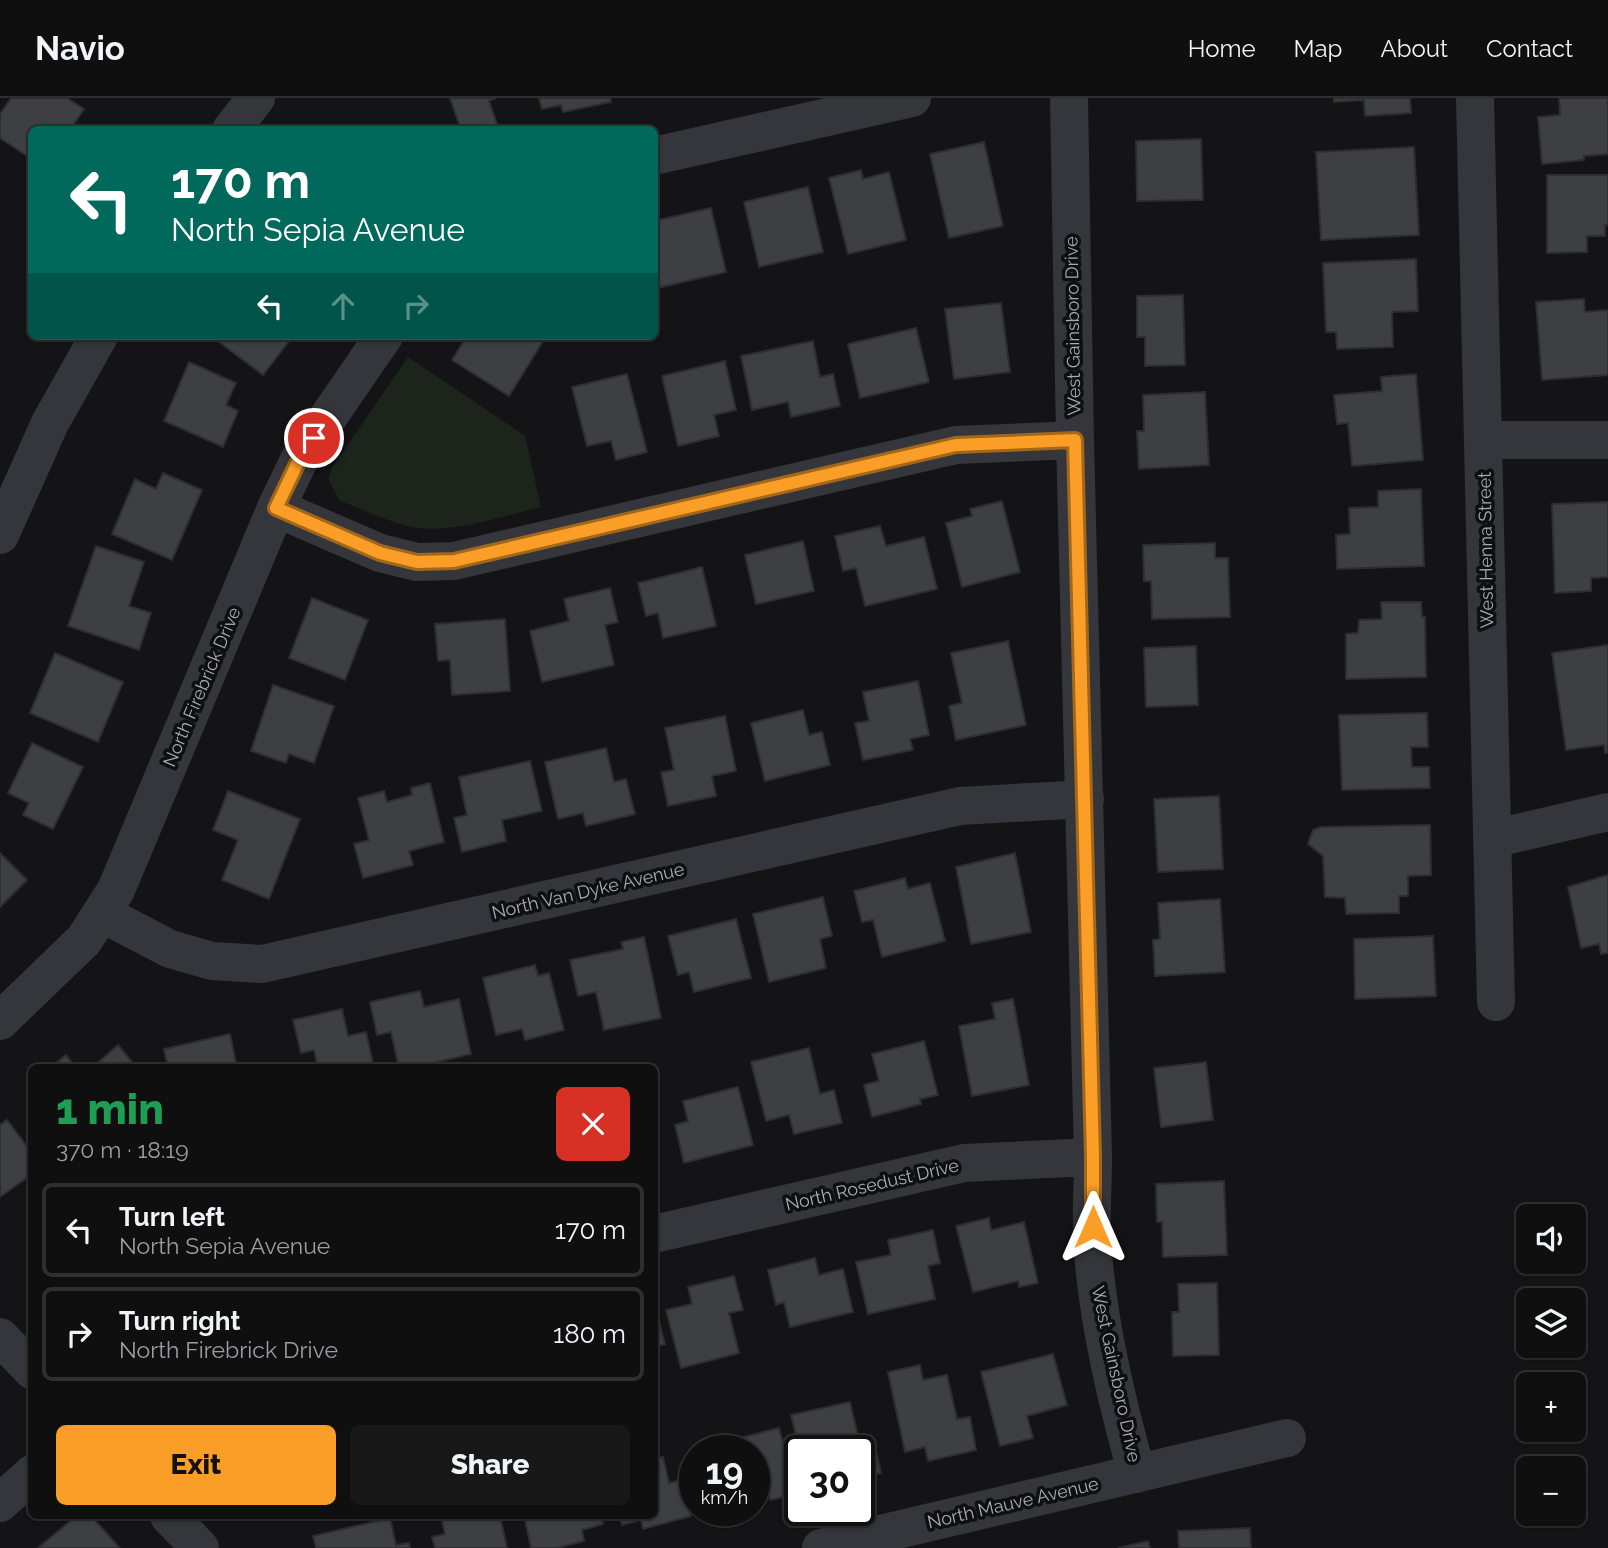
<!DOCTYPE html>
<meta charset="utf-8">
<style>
body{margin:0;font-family:Raleway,sans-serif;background:#181819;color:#f1f3f6;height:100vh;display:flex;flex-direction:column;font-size:26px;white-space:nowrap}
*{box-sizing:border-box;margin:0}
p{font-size:23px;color:#9b9c9f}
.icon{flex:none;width:38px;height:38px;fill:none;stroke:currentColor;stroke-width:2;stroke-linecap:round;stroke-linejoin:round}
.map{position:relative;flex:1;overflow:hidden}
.drawer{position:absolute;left:28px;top:966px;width:630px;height:455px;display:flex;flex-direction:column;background:#0f0f10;border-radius:10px;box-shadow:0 2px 5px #0004,0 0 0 2px #2f2f30}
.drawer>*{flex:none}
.banner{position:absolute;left:28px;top:28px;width:630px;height:214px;border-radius:10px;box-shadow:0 2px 5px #0004,0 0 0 2px #2f2f30;background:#00695c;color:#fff;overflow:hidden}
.tools{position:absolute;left:1516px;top:1106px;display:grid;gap:14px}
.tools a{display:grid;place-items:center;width:70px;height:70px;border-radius:10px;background:#0f0f10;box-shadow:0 2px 5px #0004,0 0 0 2px #2f2f30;font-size:35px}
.speed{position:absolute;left:679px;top:1337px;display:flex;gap:14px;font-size:35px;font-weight:700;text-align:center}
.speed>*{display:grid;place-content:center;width:91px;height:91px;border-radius:50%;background:#0f0f10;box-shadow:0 2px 5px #0004,0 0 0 2px #2f2f30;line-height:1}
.speed small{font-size:18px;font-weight:400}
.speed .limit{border:4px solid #111;border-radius:10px;background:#fff;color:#111}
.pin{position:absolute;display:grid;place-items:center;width:60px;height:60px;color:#fff;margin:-30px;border:4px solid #fff;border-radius:50%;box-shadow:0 2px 7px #0007}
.me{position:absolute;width:77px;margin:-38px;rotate:0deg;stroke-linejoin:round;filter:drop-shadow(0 0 5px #0008)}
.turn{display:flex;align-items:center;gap:24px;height:147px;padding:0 28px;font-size:32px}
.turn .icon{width:91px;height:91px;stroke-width:2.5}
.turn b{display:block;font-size:49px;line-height:60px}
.lanes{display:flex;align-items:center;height:66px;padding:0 28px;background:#0003;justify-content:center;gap:35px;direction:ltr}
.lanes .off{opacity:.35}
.round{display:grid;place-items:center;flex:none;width:74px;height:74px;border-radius:10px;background:#181819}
.overview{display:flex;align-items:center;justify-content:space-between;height:119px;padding:0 28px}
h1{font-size:42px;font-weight:800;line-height:52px;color:#1e9e55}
.cta{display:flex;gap:14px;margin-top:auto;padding:14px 28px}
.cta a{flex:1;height:80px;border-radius:10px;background:#fa9e27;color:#111;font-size:28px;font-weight:800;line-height:80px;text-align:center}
.cta a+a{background:#181819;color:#f1f3f6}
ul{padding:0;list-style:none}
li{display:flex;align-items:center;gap:21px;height:94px;margin:0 14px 10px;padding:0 14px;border:4px solid #2f2f30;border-radius:10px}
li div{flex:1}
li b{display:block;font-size:26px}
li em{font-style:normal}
header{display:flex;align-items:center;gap:42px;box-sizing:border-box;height:98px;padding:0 35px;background:#0f0f10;border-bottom:2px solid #2f2f30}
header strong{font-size:33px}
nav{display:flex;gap:38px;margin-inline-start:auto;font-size:24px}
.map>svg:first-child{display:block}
.green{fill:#1c241c}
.building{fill:#3e3f43;stroke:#2e2e32;stroke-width:2}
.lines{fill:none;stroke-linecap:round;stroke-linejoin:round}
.minor{stroke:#34363b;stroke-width:38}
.route-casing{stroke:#a26719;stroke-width:18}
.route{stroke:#fa9e27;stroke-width:12}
.labels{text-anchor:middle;stroke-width:7;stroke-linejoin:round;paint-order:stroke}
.street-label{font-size:18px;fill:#a5acb6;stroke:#0f0f11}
</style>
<header>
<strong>Navio</strong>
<nav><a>Home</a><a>Map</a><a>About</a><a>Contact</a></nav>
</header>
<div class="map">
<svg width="1608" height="1450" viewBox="0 0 1608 1450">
<rect width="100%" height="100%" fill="#141416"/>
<path class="green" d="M408,259L525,338L541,409C502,418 447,438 407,428C384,422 362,411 340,403L328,381L333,368Z"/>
<path class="building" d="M11,0H67L84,11L70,32H32V52L27,58L0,40V16Z
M450,0H496L489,3L498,29L490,32H461Z
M539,0H610L611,4L563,14L561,7L542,11Z
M1334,0H1410L1411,15L1365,18L1364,2L1334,4Z
M1559,0H1608V56L1584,58V62L1542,66L1538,19L1560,17Z
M1201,41L1203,102L1137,103L1136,43Z
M984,44L1003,128L949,140L930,56Z
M1414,49L1419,137L1321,142L1316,54Z
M861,72L863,81L889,74L906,142L848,156L829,80Z
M1547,77H1608V127H1605V138H1587V154L1547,155Z
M808,89L823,154L759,169L744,104Z
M711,110L726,174L657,190L654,178V123Z
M1416,161L1418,213L1392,214L1393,249L1337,251L1336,234H1326L1323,165Z
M1183,197L1185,267L1145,268V239H1137V198Z
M1584,201L1585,214L1608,212V277L1542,282L1536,204Z
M1001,205L1010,274L954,281L945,211Z
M916,230L929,284L860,300L848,246Z
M218,238H293L263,277L215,241Z
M467,238H542L545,240L509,298L452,262Z
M813,243L820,279L833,276L840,308L791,319L788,304L752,312L741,258Z
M725,263L736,312L714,317L719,338L678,348L662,278Z
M189,264L236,285L226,307L238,313L223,349L164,323Z
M627,276L647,354L616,362L611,343L587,348L572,289Z
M1416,276L1423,362L1352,368L1348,325L1337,326L1334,297L1382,293L1381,279Z
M1205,294L1209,367L1139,371L1137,333H1144L1143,297Z
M163,375L202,392L172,462L112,436L135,381L156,391Z
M1421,391L1424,468L1337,471L1336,437L1350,436L1349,410L1378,409V393Z
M1002,403L1020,474L962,489L946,425L972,418L970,411Z
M1608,404V479L1591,480V493L1555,495L1552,406Z
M880,428L886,448L924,439L937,491L865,508L856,470L843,473L835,438Z
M803,443L814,493L756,506L745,457Z
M1215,445V460H1228L1230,519L1152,521L1151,483H1144L1143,447Z
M96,448L144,464L129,508L151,515L139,552L68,528Z
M702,469L716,528L663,540L658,515L646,518L638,485Z
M610,490L618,524L605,527L614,567L542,584L530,533L569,523L564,501Z
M312,500L368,522L345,582L289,560Z
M1381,504H1421L1422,519H1425L1426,579L1346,581V536L1358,535L1359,522L1382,521Z
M505,521L510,593L452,597L450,562L438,563L435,526Z
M1008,543L1026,627L956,642L949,608L962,605L951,555Z
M1608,547V654L1605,655L1604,647L1566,652L1552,555Z
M1196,548L1198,607L1146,609L1144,550Z
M55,555L123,584L98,644L30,615Z
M918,583L929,637L910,641L913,652L863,662L855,625L869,623L863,594Z
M273,587L334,608L314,665L289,656L286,665L251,653Z
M803,612L809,637L822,634L830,667L765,683L751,625Z
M1427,615L1428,649H1411L1412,669H1429L1430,690L1342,692L1339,617Z
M725,618L736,673L712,678L716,698L668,708L661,674L674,672L665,630Z
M32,645L83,669L53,731L23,717L29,705L8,695Z
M606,650L614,684L626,681L635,716L586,728L583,715L558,721L545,664Z
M530,663L542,713L502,722L506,743L462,754L454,720L467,717L459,679Z
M430,685L444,744L409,753L413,767L363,780L354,746L369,742L358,700L384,693L387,704L412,697L411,690Z
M228,693L300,721L269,801L222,782L238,742L213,732Z
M1219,698L1223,771L1158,774L1154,701Z
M1430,727L1431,777L1408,778V798H1399V815L1346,816L1345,800L1325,799L1323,758L1308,746L1313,732L1320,729Z
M0,755L27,782L0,809Z
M1015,755L1031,834L971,846L956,769Z
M1608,777V855L1601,856L1599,846L1581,850L1568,789Z
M905,780L908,791L930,785L945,843L882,859L873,822L862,824L854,793Z
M823,799L832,838L820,841L826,870L769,884L753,816Z
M1220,801L1225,874L1155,878L1153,842L1160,841L1158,805Z
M736,821L751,880L694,894L689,874L678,877L668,838Z
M1433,838L1436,898L1355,901L1354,841Z
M644,839L661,920L604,932L596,894L578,898L570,862L623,851L621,844Z
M535,867L538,878L549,875L564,932L525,942L522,931L496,937L483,880Z
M420,893L424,909L459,901L471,956L412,970H399L391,934L377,937L370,904Z
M1013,901L1029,987L972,998L959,928L995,921L992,905Z
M342,911L348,938L366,934L374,970H318L314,952L301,955L293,922Z
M230,936L237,970H168L164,951Z
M924,943L938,997L920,1001L921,1006L872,1019L864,987L879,983L872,956Z
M118,947L137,970H92Z
M809,950L820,996L834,992L842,1025L794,1036L789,1017L766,1023L751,964Z
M66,957L76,970H50Z
M1206,964L1213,1022L1161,1029L1154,970Z
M738,989L753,1047L684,1065L675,1027L688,1023L683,1003Z
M7,1022L32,1055V1076L0,1099V1027Z
M1224,1083L1227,1157L1163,1159L1162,1124H1157L1156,1086Z
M989,1120L991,1132L1024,1124L1038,1185L1019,1189L1018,1183L973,1194L956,1128Z
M933,1132L940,1165L928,1168L935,1201L868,1216L856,1164L891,1157L888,1142Z
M815,1160L819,1177L843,1171L853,1214L790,1229L784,1204L776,1207L768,1172Z
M734,1178L743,1212L729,1215L739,1255L681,1270L666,1212L692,1206L688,1189Z
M1217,1185L1219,1257L1173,1258L1172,1214H1179L1178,1186Z
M654,1205L665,1246L654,1249Z
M1053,1256L1067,1307L1027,1318L1033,1340L1000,1348L981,1274Z
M920,1267L923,1282L947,1277L957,1321L970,1319L976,1352L928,1363L925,1349L905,1354L888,1274Z
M850,1304L859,1343L873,1340L881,1375L859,1379V1353L800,1354L791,1317Z
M779,1330L796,1396L770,1402L768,1394L754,1397V1353H727L725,1344Z
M663,1359L669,1385L682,1382L691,1418L643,1431L641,1422L622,1427L620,1418H654V1361Z
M76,1418H91L120,1450H38Z
M441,1418H500L507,1450H435L432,1439L445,1436Z
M536,1418H601L603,1426L582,1432L584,1443L557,1450H531L525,1422Z
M390,1420L396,1447L409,1445L410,1450H316L313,1438Z
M1250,1430L1251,1450H1179L1178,1433Z
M1148,1443L1150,1450H1118Z"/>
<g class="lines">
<path class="minor" d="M1069,0L1075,342L1093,1059C1093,1091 1090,1124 1093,1155C1099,1229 1117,1304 1137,1376
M1475,0L1496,904
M231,32L256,0
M654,58L912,0
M1484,342H1608
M276,410L380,455L417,464L454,463L956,347L1075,342
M0,437L50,325L99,238
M1492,741L1608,714
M101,815L170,851L212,863L262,866L960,708L1085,701
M0,923L84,842L116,792L276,410L300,360L384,238
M654,1136L964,1065L1093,1059
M0,1239L32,1272
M0,1405L32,1376
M169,1418L200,1450
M821,1450L1287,1340"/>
</g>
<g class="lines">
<g class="route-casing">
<path id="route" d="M314,340L300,360L276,410L380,455L417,464L454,463L956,347L1075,342L1093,1059V1129"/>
</g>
<use href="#route" class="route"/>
</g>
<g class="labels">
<g class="street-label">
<text transform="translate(1073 228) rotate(-91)" y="6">West Gainsboro Drive</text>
<text transform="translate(1486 452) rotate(-91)" y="6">West Henna Street</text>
<text transform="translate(202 589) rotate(-67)" y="6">North Firebrick Drive</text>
<text transform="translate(588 793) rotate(-13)" y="6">North Van Dyke Avenue</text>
<text transform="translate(872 1087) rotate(-13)" y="6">North Rosedust Drive</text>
<text transform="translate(1116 1276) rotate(78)" y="6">West Gainsboro Drive</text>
<text transform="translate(1013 1405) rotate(-13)" y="6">North Mauve Avenue</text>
</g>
</g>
</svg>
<div class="tools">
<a><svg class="icon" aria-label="sound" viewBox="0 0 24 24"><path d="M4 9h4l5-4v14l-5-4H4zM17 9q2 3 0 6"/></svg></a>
<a><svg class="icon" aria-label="layers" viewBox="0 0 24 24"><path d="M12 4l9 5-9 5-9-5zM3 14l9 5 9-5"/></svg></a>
<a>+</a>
<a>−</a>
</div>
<div class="speed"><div>19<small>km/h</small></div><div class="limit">30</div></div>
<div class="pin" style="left:314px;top:340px;background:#d93025"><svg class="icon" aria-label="arrive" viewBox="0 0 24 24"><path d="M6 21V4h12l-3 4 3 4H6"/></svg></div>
<svg class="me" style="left:1093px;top:1129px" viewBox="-20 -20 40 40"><path d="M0-17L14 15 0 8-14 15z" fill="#fa9e27" stroke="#fff" stroke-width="4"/></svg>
<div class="banner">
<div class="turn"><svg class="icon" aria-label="left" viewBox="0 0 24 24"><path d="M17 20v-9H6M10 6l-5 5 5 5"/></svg><div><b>170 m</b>North Sepia Avenue</div></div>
<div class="lanes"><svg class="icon" aria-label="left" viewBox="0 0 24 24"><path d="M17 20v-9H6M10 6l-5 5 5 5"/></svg><svg class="icon off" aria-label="ahead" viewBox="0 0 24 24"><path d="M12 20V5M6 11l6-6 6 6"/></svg><svg class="icon off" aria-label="right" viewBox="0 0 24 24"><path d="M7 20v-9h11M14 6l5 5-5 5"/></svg></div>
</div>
<section class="drawer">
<div class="overview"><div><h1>1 min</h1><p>370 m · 18:19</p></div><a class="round" style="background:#d93025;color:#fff"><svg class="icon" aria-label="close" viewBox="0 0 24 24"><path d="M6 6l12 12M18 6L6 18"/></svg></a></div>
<ul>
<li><svg class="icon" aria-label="left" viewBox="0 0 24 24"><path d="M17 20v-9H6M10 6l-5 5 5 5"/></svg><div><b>Turn left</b><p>North Sepia Avenue</p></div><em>170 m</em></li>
<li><svg class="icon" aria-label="right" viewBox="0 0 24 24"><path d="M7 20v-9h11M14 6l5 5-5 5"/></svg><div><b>Turn right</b><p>North Firebrick Drive</p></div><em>180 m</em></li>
</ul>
<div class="cta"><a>Exit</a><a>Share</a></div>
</section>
</div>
